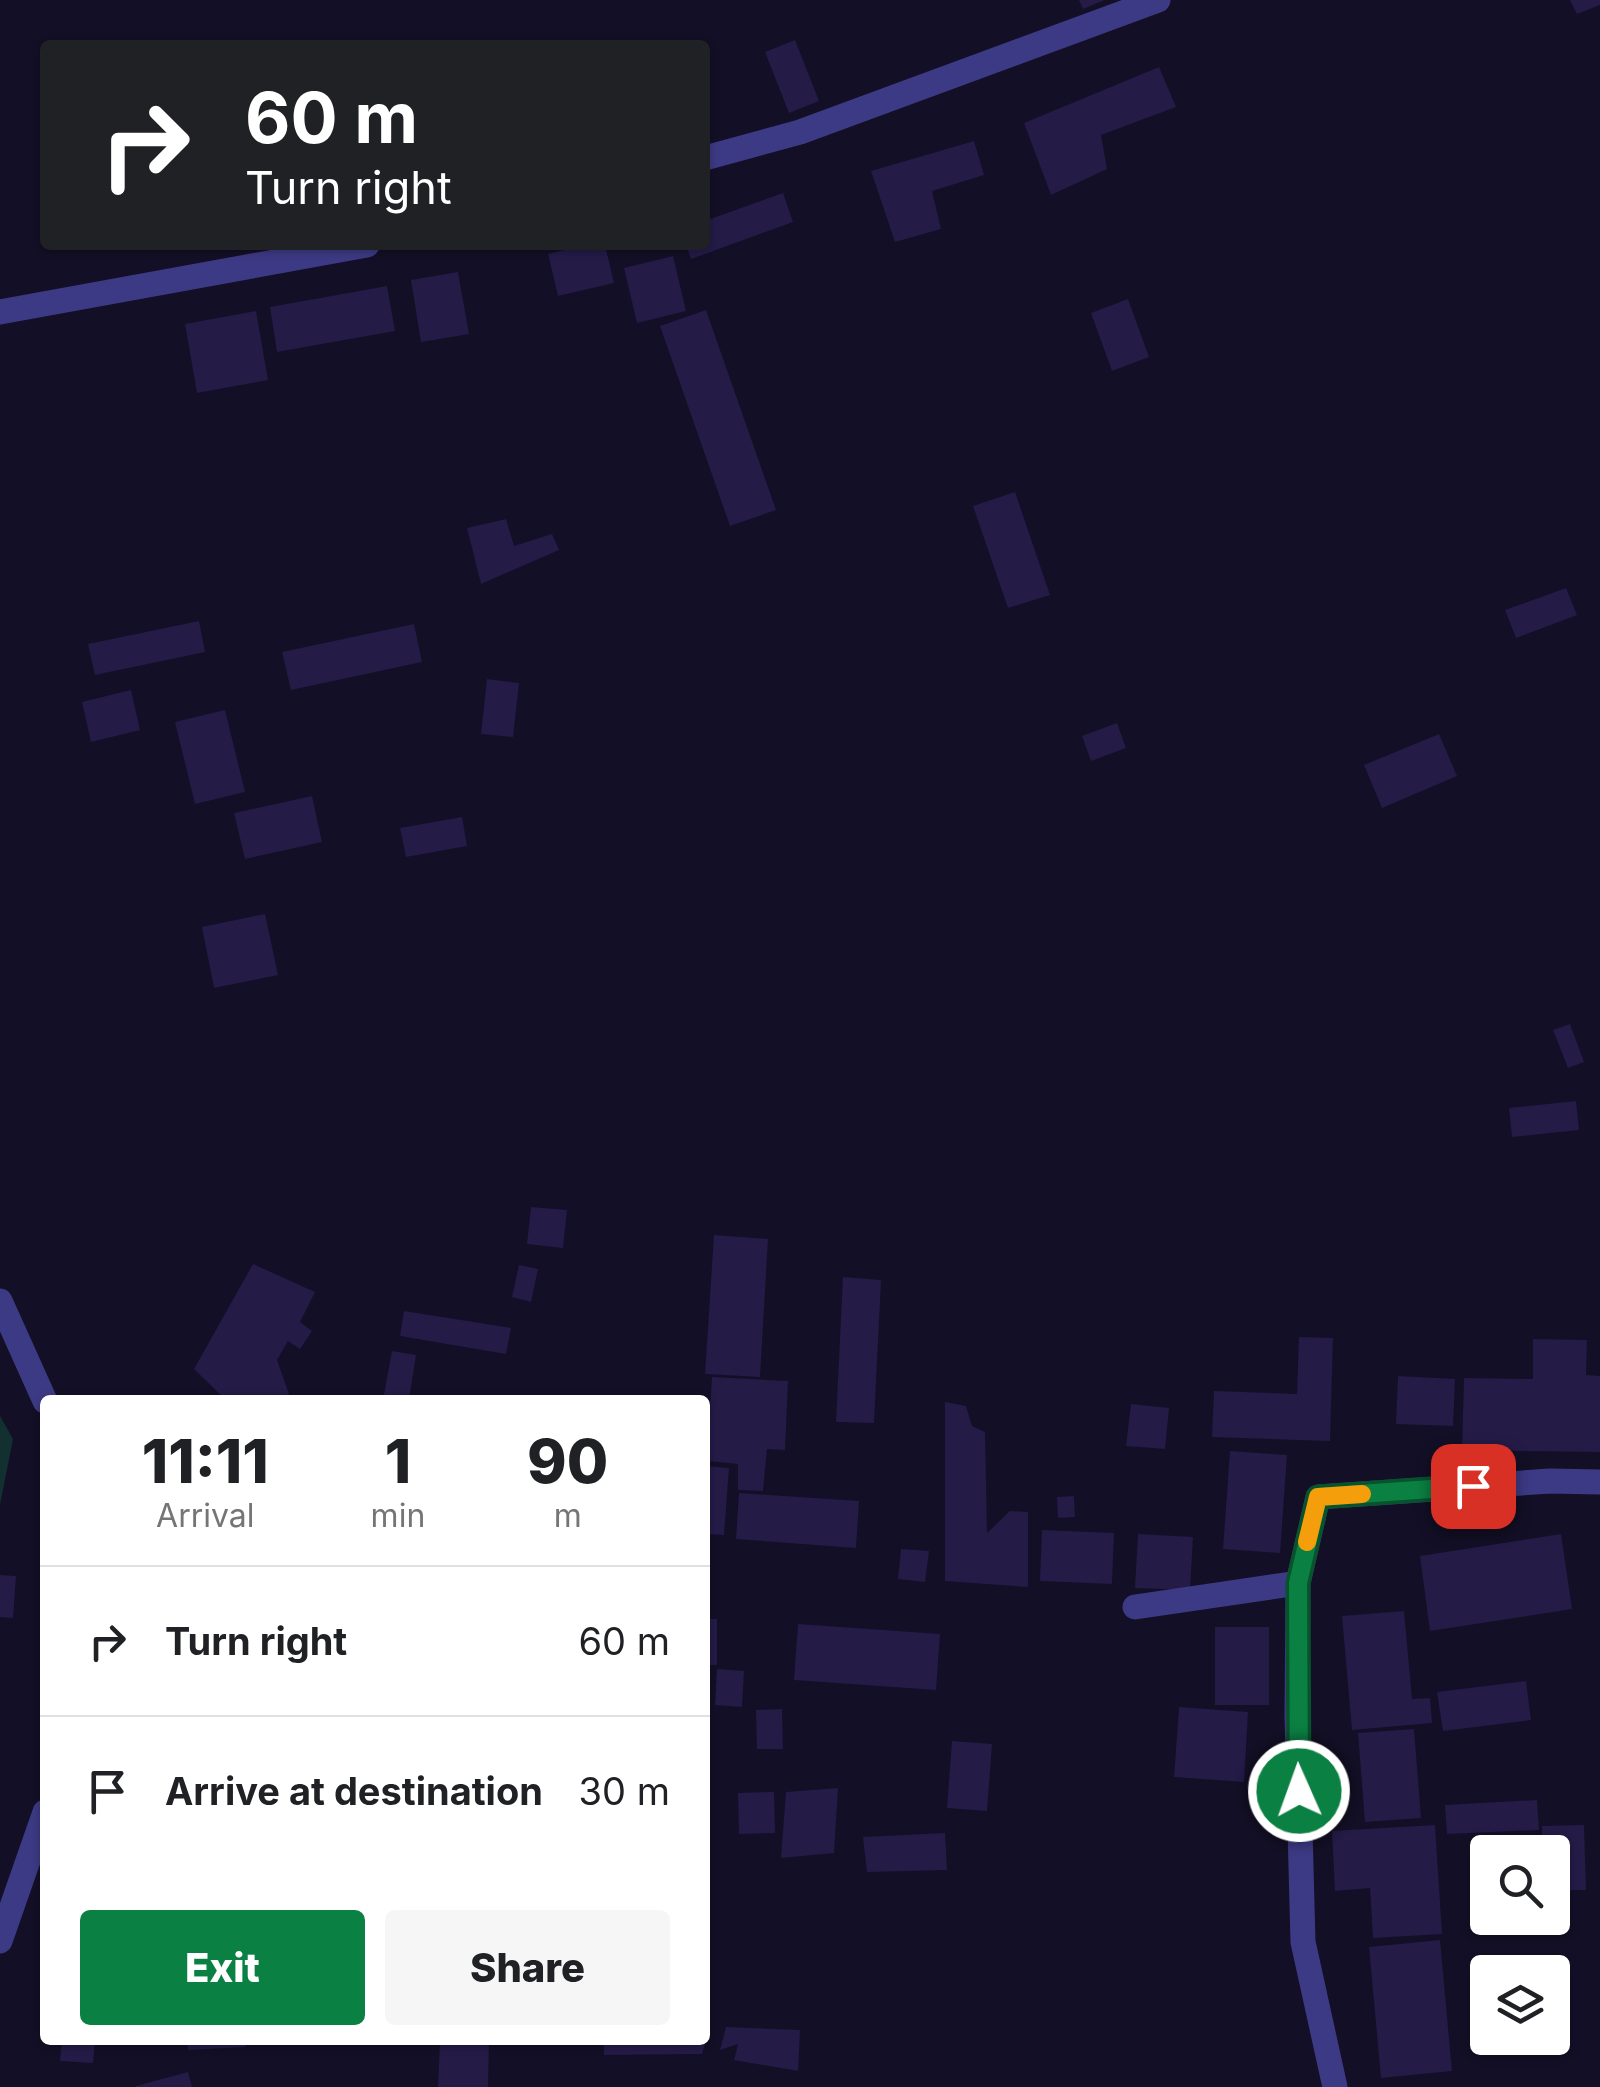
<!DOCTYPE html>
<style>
body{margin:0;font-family:Inter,sans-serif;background:#f6f6f6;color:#202124;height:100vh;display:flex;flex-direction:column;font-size:38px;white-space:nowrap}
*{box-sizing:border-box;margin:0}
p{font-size:32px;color:#757577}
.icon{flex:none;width:55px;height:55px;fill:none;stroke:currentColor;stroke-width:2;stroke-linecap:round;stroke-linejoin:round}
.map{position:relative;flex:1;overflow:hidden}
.side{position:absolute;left:40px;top:1395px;width:670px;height:650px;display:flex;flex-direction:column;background:#fff;border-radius:10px;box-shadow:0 2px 8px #0004}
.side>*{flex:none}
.banner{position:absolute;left:40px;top:40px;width:670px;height:210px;border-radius:10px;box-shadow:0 2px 8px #0004;background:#202124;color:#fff;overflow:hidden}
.buttons{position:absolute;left:1470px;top:1835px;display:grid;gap:20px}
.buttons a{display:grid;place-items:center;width:100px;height:100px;border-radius:10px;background:#fff;box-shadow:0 2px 8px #0004;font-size:50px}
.pin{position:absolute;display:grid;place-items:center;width:85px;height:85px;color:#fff;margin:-42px;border-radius:20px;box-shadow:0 5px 15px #0006}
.me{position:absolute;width:110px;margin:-55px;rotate:358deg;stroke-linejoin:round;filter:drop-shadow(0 0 8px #0008)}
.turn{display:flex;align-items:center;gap:35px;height:210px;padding:0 40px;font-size:45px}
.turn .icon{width:130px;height:130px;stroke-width:2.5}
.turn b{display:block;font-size:70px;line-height:85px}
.eta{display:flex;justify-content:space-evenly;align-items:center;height:170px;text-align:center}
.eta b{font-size:60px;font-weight:800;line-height:70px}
.button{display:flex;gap:20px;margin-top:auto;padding:20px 40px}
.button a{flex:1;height:115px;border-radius:10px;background:#0b8043;color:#fff;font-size:40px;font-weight:800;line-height:115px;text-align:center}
.button a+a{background:#f6f6f6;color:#202124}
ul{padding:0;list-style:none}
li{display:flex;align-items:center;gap:30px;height:150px;padding:0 40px;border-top:2px solid #e0e0e0}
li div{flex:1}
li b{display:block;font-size:38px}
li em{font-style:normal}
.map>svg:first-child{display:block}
.green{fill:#12302f}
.building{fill:#241b47}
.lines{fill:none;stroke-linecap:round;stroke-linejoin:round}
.minor{stroke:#3d3a85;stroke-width:25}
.route-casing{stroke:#07532c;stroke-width:25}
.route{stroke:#0b8043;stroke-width:18}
.slow{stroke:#f59e0b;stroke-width:18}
</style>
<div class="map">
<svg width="1600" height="2087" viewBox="0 0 1600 2087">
<rect width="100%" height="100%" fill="#130f26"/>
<path class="green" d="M0,1416L13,1439L0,1505Z"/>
<path class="building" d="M1079,0H1105L1083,9Z
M1570,0H1600V5L1577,14Z
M795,40L819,101L789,113L765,52Z
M1159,67L1176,107L1101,135L1107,169L1051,195L1024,123Z
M974,141L984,175L932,191L941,229L895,242L871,171Z
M783,193L793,222L691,259L686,245H705V221Z
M585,245H605L614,283L558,296L548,254Z
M673,256L686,311L637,323L624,268Z
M458,272L469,334L421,342L411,280Z
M387,286L395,331L277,352L270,307Z
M1128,299L1149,357L1112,371L1091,313Z
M706,310L776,510L730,526L660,326Z
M256,311L268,380L197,393L185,324Z
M1015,492L1050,595L1008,608L973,506Z
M506,519L514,546L552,534L559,550L481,584L467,528Z
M1566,588L1577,615L1516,638L1505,610Z
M199,621L205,652L95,675L88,644Z
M414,624L422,662L291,690L282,652Z
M487,679L519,683L513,737L481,734Z
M131,690L140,730L91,742L82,702Z
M225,710L245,792L195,804L175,722Z
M1117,723L1126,748L1091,761L1082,736Z
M1439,734L1457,776L1382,808L1364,765Z
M312,796L322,842L245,859L234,813Z
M462,817L467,846L406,857L400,828Z
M265,914L278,975L214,988L202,927Z
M1570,1024L1584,1062L1568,1068L1553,1030Z
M1576,1101L1579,1130L1512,1137L1509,1108Z
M531,1207L567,1210L563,1248L527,1244Z
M714,1235L768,1239L760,1377L705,1374Z
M253,1264L315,1292L300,1322L312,1331L300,1349L288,1341L277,1360L289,1394L286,1400H226L194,1369Z
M519,1265L538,1269L531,1302L512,1297Z
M843,1277L881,1280L874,1423L836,1422Z
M404,1311L511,1328L506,1354L400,1336Z
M1299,1337L1333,1338L1330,1441L1212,1437L1214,1391L1297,1394Z
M1533,1339L1587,1340L1586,1375L1600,1376V1452L1462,1450L1464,1378L1533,1379Z
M392,1351L416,1355L409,1400H383Z
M1398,1376L1455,1379L1453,1426L1396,1424Z
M712,1377L788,1381L785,1450L767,1449L763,1491L738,1490V1464L707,1461Z
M945,1402L966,1406L972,1426L985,1432L987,1533L1010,1511L1028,1512V1587L945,1581Z
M1131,1404L1169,1408L1165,1449L1126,1446Z
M1230,1451L1287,1455L1280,1553L1223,1549Z
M705,1466L729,1468L724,1535L705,1534Z
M739,1493L859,1501L856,1548L736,1539Z
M1074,1496L1075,1517L1058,1518L1057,1497Z
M1042,1530L1114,1533L1112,1584L1040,1581Z
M1138,1534L1193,1537L1190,1590L1135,1588Z
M1561,1534L1572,1609L1430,1631L1420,1556Z
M901,1549L929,1551L925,1582L898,1579Z
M0,1575L16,1576L13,1618L0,1617Z
M1404,1611L1412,1699L1430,1698L1432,1723L1352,1730L1342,1616Z
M705,1619H717V1665H705Z
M798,1624L940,1634L936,1690L794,1680Z
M1215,1627H1269V1705H1215Z
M717,1669L744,1671L742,1707L715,1705Z
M1526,1681L1531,1720L1443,1731L1437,1692Z
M1179,1707L1248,1712L1244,1782L1174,1777Z
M782,1709L783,1749H757L756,1710Z
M1414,1729L1421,1818L1365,1822L1358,1733Z
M952,1741L992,1744L987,1811L947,1808Z
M838,1788L834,1853L781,1858L786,1792Z
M774,1792L775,1833L739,1834L738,1793Z
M1537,1800L1539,1830L1447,1834L1445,1805Z
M1435,1825L1442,1934L1373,1938L1370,1888L1335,1891L1332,1831Z
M1584,1825L1586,1890H1552V1852H1542V1826Z
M945,1833L947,1870L867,1872L863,1837Z
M1440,1940L1452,2071L1381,2078L1369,1947Z
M726,2027L800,2030L798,2071L734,2060L738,2044L720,2050Z
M62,2040H95L93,2063L60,2061Z
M187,2040H245V2047L188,2050Z
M440,2040H489L488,2087H438Z
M604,2040H706L702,2054L604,2055Z
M188,2072L192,2087H136V2086Z"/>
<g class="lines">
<path class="minor" d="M705,158L800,132L1158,0
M0,312L367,245
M0,1301L45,1401
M1298,1583L1297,1715L1303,1942L1335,2087
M1135,1607L1298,1583L1318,1497L1550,1481L1600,1482
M0,1941L45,1812"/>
</g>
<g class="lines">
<g class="route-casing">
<path id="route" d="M1299,1791L1298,1583L1318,1497L1473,1486"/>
</g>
<use href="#route" class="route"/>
<path class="slow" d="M1307,1542L1318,1497L1362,1494"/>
</g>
</svg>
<div class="buttons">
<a><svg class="icon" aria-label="search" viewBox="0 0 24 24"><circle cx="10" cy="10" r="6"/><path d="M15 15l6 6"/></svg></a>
<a><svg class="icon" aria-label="layers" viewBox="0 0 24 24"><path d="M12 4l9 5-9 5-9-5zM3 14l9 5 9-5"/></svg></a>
</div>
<div class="pin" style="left:1473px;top:1486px;background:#d93025"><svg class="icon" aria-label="arrive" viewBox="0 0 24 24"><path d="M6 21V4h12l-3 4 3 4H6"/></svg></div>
<svg class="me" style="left:1299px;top:1791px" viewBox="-20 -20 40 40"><circle r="17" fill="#0b8043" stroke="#fff" stroke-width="3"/><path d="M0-11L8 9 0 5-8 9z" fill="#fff"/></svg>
<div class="banner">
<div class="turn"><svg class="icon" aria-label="right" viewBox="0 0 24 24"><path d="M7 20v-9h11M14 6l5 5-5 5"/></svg><div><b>60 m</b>Turn right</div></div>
</div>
<section class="side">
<div class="eta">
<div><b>11:11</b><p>Arrival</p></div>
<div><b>1</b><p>min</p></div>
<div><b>90</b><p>m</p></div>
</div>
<ul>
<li><svg class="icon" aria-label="right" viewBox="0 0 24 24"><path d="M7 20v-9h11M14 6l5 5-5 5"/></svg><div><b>Turn right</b></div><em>60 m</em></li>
<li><svg class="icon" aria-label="arrive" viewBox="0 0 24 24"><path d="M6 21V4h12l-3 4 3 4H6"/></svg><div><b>Arrive at destination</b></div><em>30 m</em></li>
</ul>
<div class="button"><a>Exit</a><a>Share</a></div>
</section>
</div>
